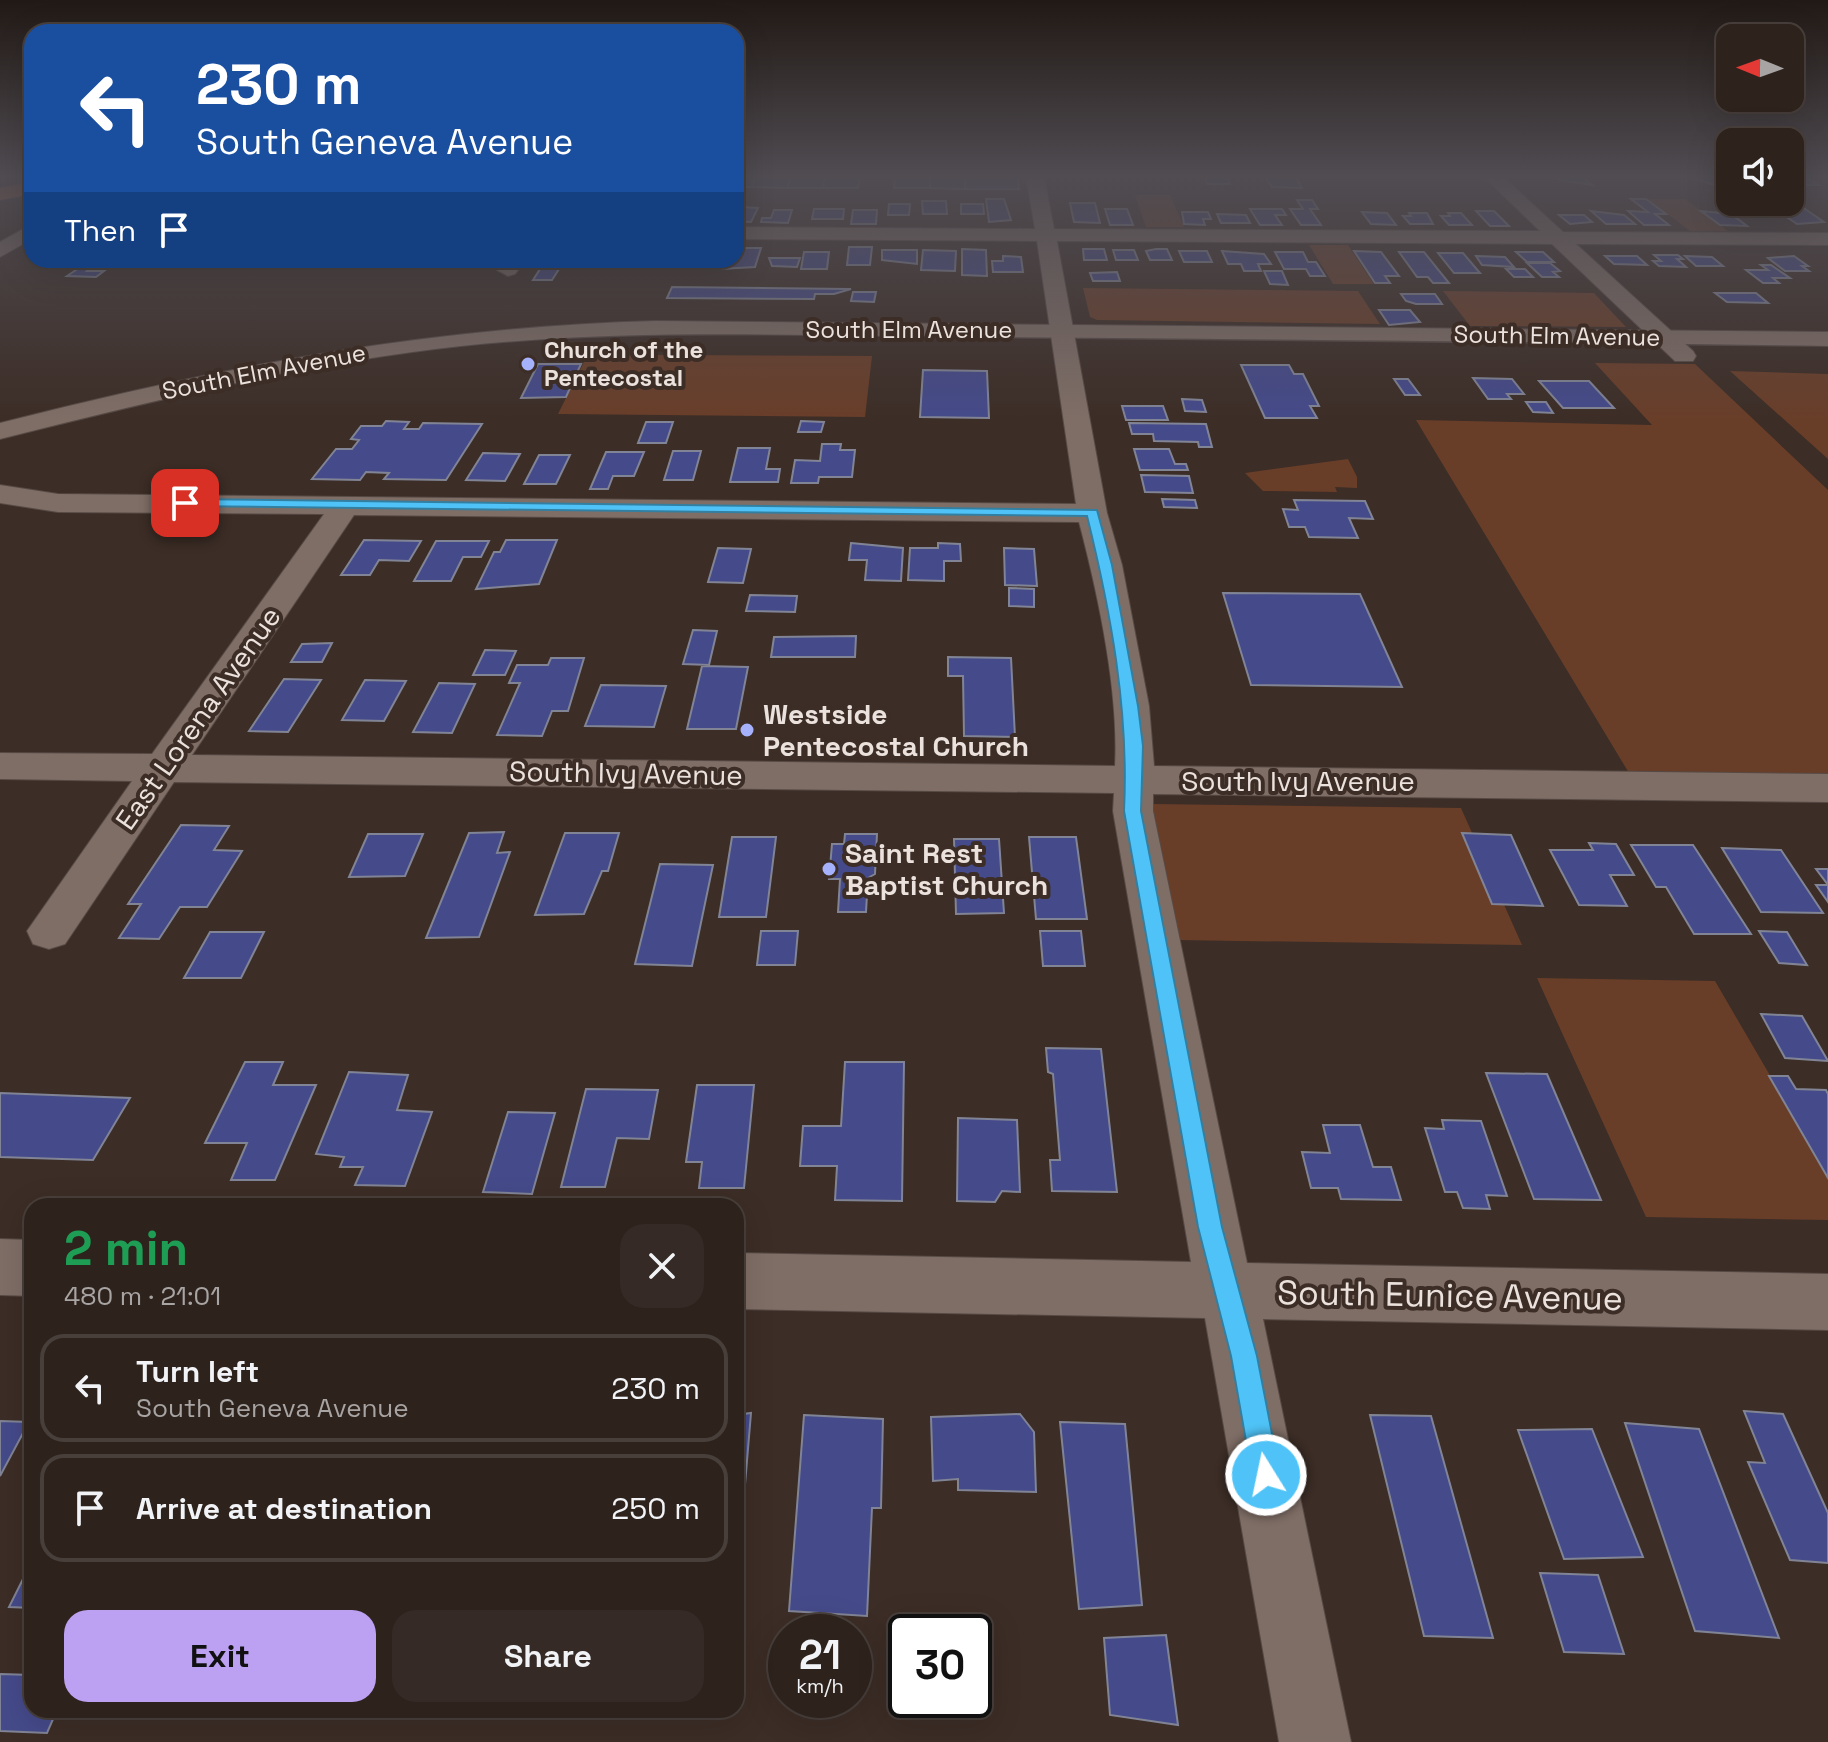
<!DOCTYPE html>
<meta charset="utf-8">
<style>
body{margin:0;font-family:"Space Grotesk",sans-serif;background:#352a25;color:#f1f3f6;height:100vh;display:flex;flex-direction:column;font-size:30px;white-space:nowrap}
*{box-sizing:border-box;margin:0}
p{font-size:26px;color:#a7a4a3}
.icon{flex:none;width:44px;height:44px;fill:none;stroke:currentColor;stroke-width:2;stroke-linecap:round;stroke-linejoin:round}
.map{position:relative;flex:1;overflow:hidden}
.details{position:absolute;left:24px;top:1198px;width:720px;height:520px;display:flex;flex-direction:column;background:#2d221c;border-radius:24px;box-shadow:0 8px 32px #0002,0 0 0 2px #483f3b}
.details>*{flex:none}
.banner{position:absolute;left:24px;top:24px;width:720px;height:244px;border-radius:24px;box-shadow:0 8px 32px #0002,0 0 0 2px #483f3b;background:#1a4fa0;color:#fff;overflow:hidden}
.needle{width:52px;rotate:271deg}
.tools{position:absolute;left:1716px;top:24px;display:grid;gap:16px}
.tools a{display:grid;place-items:center;width:88px;height:88px;border-radius:16px;background:#2d221c;box-shadow:0 8px 32px #0002,0 0 0 2px #483f3b;font-size:40px}
.speed{position:absolute;left:768px;top:1614px;display:flex;gap:16px;font-size:40px;font-weight:700;text-align:center}
.speed>*{display:grid;place-content:center;width:104px;height:104px;border-radius:50%;background:#2d221c;box-shadow:0 8px 32px #0002,0 0 0 2px #483f3b;line-height:1}
.speed small{font-size:20px;font-weight:400}
.speed .limit{border:4px solid #111;border-radius:12px;background:#fff;color:#111}
.pin{position:absolute;display:grid;place-items:center;width:68px;height:68px;color:#fff;margin:-34px;border-radius:16px;box-shadow:0 4px 12px #0006}
.me{position:absolute;width:88px;margin:-44px;rotate:350deg;stroke-linejoin:round;filter:drop-shadow(0 0 6px #0008)}
.turn{display:flex;align-items:center;gap:28px;height:168px;padding:0 40px;font-size:36px}
.turn .icon{width:104px;height:104px;stroke-width:2.5}
.turn b{display:block;font-size:56px;line-height:68px}
.then{display:flex;align-items:center;height:76px;padding:0 40px;background:#0003;gap:16px;font-size:30px}
.round{display:grid;place-items:center;flex:none;width:84px;height:84px;border-radius:24px;background:#352a25}
.overview{display:flex;align-items:center;justify-content:space-between;height:136px;padding:0 40px}
h1{font-size:48px;font-weight:800;line-height:60px;color:#1e9e55}
.button{display:flex;gap:16px;margin-top:auto;padding:16px 40px}
.button a{flex:1;height:92px;border-radius:24px;background:#bca0f2;color:#111;font-size:32px;font-weight:800;line-height:92px;text-align:center}
.button a+a{background:#352a25;color:#f1f3f6}
ul{padding:0;list-style:none}
li{display:flex;align-items:center;gap:24px;height:108px;margin:0 16px 12px;padding:0 24px;border:4px solid #483f3b;border-radius:24px}
li div{flex:1}
li b{display:block;font-size:30px}
li em{font-style:normal}
.map>svg:first-child{display:block}
.green{fill:#693e29}
.building{fill:#454a8a;stroke:#818495;stroke-width:2}
.lines{fill:none;stroke-linecap:round;stroke-linejoin:round}
.street-casing{stroke:#574a45;stroke-width:2}
.secondary-casing{stroke:#574a45;stroke-width:2}
.highway-casing{stroke:#574a45;stroke-width:2}
.street{fill:#7f6e66;fill-rule:evenodd}
.secondary{fill:#7f6e66;fill-rule:evenodd}
.highway{fill:#c76935;fill-rule:evenodd}
.route{fill:#4fc3f7;stroke:#337fa1;stroke-width:2}
.poi-dot{fill:#a6b1fc;stroke:#3c2d26;stroke-width:3}
.labels{text-anchor:middle;stroke-width:8;stroke-linejoin:round;paint-order:stroke}
.far-street-label{font-size:24px;fill:#ece2dd;stroke:#3c2d26}
.far-poi-label{font-size:24px;font-weight:bold;fill:#ece2dd;stroke:#3c2d26;text-anchor:start}
.poi-label{font-size:28px;font-weight:bold;fill:#ece2dd;stroke:#3c2d26;text-anchor:start}
.street-label{font-size:28px;fill:#ece2dd;stroke:#3c2d26}
.near-street-label{font-size:34px;fill:#ece2dd;stroke:#3c2d26}
</style>
<div class="map">
<svg width="1828" height="1742" viewBox="0 0 1828 1742">
<rect width="100%" height="100%" fill="#3c2d26"/>
<path class="green" d="M1135,195H1170L1184,227H1146Z
M1648,199H1685L1728,231H1690Z
M1309,245H1348L1374,284H1333Z
M1083,288L1358,291L1380,324L1097,320L1090,317Z
M1443,291L1594,293L1626,327L1470,326Z
M657,355L872,356L865,417L558,414L587,356Z
M1595,363L1695,364L1828,490V780L1632,778L1416,420L1652,425Z
M1730,371L1828,374V459Z
M1348,459L1357,477V488L1335,487L1337,492L1263,491L1245,473Z
M1151,804L1461,808L1522,945L1177,940Z
M1537,978L1715,981L1828,1175V1220L1646,1217Z"/>
<path class="building" d="M736,176H756L752,187H736Z
M756,176H791L787,188L752,187Z
M791,176H825L823,188H787Z
M825,176H860L858,188H823Z
M895,176H930V188H894Z
M930,176H965V189L930,188Z
M965,176H1017L1019,189H965Z
M1195,176H1226L1230,184H1207L1204,176Z
M1265,176H1295L1302,188L1272,187Z
M1556,176H1582L1592,185L1560,180Z
M1687,176H1714L1730,183V190Z
M1790,176H1803L1819,185H1790Z
M986,199H1004L1011,220L989,222Z
M1631,199H1646L1666,214H1655L1669,225H1644L1628,211L1648,212Z
M1721,199L1749,202L1760,210H1735Z
M1297,200H1312L1318,209H1310L1321,225H1301L1290,209H1303Z
M922,201H946L947,214H923Z
M1070,203H1095L1100,223L1074,222Z
M889,204H910L909,215H888Z
M961,204H983L984,214H961Z
M742,207L758,208L751,222L736,221Z
M1772,207H1802L1824,222L1797,224Z
M814,209H844L843,219H812Z
M1105,209H1127L1133,225H1110Z
M1250,209H1282L1286,215H1275L1282,225H1260Z
M774,210H792L788,223L761,222L762,218H771Z
M853,210H877L876,224H851Z
M1476,211H1494L1509,226H1490Z
M1591,211L1624,215L1635,224H1606Z
M1701,211L1731,214L1747,226L1720,225Z
M1182,212H1208L1211,219H1203L1205,225L1184,224Z
M1362,212L1387,213L1396,225L1371,224Z
M1409,213H1427L1433,224H1410L1403,216H1411Z
M1448,213H1461L1472,225H1449L1441,216H1450Z
M1217,214L1246,215L1250,223H1221Z
M1559,215H1584L1592,222L1570,224Z
M849,247H872L870,265H847Z
M744,248H761L755,267L721,269L724,260H736V253H742Z
M962,249L986,250L987,276L962,275Z
M1083,249H1104L1107,260H1084Z
M1156,249H1167L1172,260H1150L1146,251Z
M882,250H917V264L882,260Z
M923,250L956,251L955,271L921,270Z
M1113,250H1134L1138,260H1116Z
M1179,251H1207L1212,262H1184Z
M1222,251L1264,254L1271,264H1258L1261,271H1244L1241,264H1228Z
M1354,251L1381,252L1399,276H1385L1390,283H1375Z
M804,252H829L827,269H801Z
M1275,252H1303L1308,262H1316L1325,276H1310L1306,269H1284Z
M1399,252H1424L1449,283H1433L1428,277H1417Z
M1516,252H1543L1554,262H1527Z
M1438,253H1463L1480,273H1454Z
M1654,255H1678L1683,259H1677L1686,267L1659,266L1653,261H1661Z
M1003,256L1021,257L1023,272H993L992,261H1003Z
M1476,256L1505,257L1514,267L1482,265Z
M1605,256H1637L1647,265L1614,264Z
M1685,256L1712,257L1723,266H1696Z
M1794,256L1808,266H1802L1809,271H1785L1768,258Z
M769,258H800L797,267L772,266Z
M388,260H411L404,268H389L393,263H386Z
M1527,263H1550L1560,271L1553,272L1559,277H1542Z
M1761,265H1771L1790,278H1773L1779,283H1763L1746,270H1768Z
M542,266H561L552,280H533Z
M79,268H90L87,271H104L96,277L67,276Z
M1506,269H1525L1533,277H1514Z
M1264,271H1282L1288,285L1270,284Z
M1117,272L1120,281H1093L1090,273Z
M672,287L851,289L834,294H815L814,299L667,298Z
M853,292H876L874,302L851,301Z
M1715,293H1756L1768,303L1727,302Z
M1401,294H1435L1442,304H1416L1406,301Z
M1379,310H1410L1420,322L1389,325Z
M538,364H581L566,397L521,398Z
M1241,365H1289L1294,374H1303L1319,406H1310L1317,418H1265Z
M923,370L987,371L989,418L920,417Z
M1473,378L1512,379L1524,394H1507L1511,399H1488Z
M1394,379H1408L1420,395H1405Z
M1539,381H1589L1614,408H1563Z
M1182,399L1202,400L1206,412L1185,411Z
M1526,402H1546L1553,413L1533,412Z
M1122,406H1163L1168,420H1126Z
M386,421L409,422L404,429H419L423,423L482,424L446,480L384,479L389,473L366,472L360,480L312,479L336,449H352L359,440L351,439L361,426H382Z
M801,421L824,422L821,432H798Z
M646,422H673L666,443H638Z
M1129,423L1206,424L1212,447H1199L1198,442L1154,441L1153,434H1132Z
M822,444H841L840,450H855L852,477H819L818,483H791L795,460L820,461Z
M738,448H770L766,469H780L778,482H730Z
M1134,449H1169L1175,464H1186L1188,470H1140Z
M673,451H701L693,480H664Z
M606,452H644L634,476H613L608,489H590Z
M483,453L520,454L505,481L466,480Z
M539,455H570L556,484H524Z
M1141,475L1189,476L1193,493L1145,492Z
M1162,499L1195,500L1197,508L1164,507Z
M1294,500L1365,501L1373,519L1349,518L1358,538L1309,537L1305,527H1289L1283,509L1298,510Z
M364,540L421,541L409,561L379,560L370,575H341Z
M506,540H557L539,584L476,589L494,552H500Z
M436,541H489L481,557H463L451,581H414Z
M851,543L903,548L901,581L865,580L867,560H849Z
M938,543L960,544L961,561H944V581L908,580L910,548H938Z
M718,548L751,549L743,583L708,582Z
M1004,548L1034,549L1037,586L1005,585Z
M1009,588L1034,589V607L1009,606Z
M1223,593L1360,594L1402,687L1251,685Z
M750,595L797,596L795,612L746,611Z
M693,630L717,631L709,665L683,664Z
M856,636L855,657H771L774,637Z
M332,643L322,662H291L302,644Z
M485,650L516,651L505,675H473Z
M948,657L1011,658L1015,737L964,736L963,676H948Z
M551,658H584L568,711H552L542,736L497,735L520,683H509L517,665H548Z
M702,666L748,667L736,729H687Z
M284,679L321,680L288,732L249,731Z
M365,680L406,681L384,721L342,720Z
M439,683L475,684L452,733L413,732Z
M601,685L666,686L654,727L585,726Z
M181,825L229,826L214,850L242,851L207,907H180L159,939L119,938L141,904H128Z
M504,832L497,853L510,852L479,937L426,938L469,833Z
M565,833H619L608,871H602L584,914L535,915Z
M1462,833L1511,835L1543,906L1492,904Z
M368,834H423L405,876L349,877Z
M845,834H877L875,874L868,878L866,912H838L840,879H829L832,844H844Z
M732,837H776L766,917H719Z
M1029,837H1076L1087,919H1036Z
M954,839H999L1004,913L956,914Z
M1589,843L1616,844L1634,875H1610L1627,906L1579,905L1550,850H1593Z
M1631,845H1693L1751,934H1694L1666,887H1656Z
M1722,848L1781,850L1823,913L1761,912Z
M660,864L713,865L692,966L635,964Z
M1816,869H1828V902L1816,885H1828Z
M761,931H798L795,965H757Z
M1040,931H1081L1085,966H1043Z
M1759,931L1787,932L1807,965L1779,963Z
M210,932H264L241,978H184Z
M1761,1014L1802,1016L1828,1061L1785,1058Z
M1046,1048L1101,1049L1117,1192L1052,1191L1050,1160H1060L1053,1074L1048,1072Z
M245,1062H283L273,1085H316L275,1180H231L247,1143H205Z
M845,1062H904L902,1201L835,1200L837,1166H800L803,1126H841Z
M349,1072L408,1075L397,1110L432,1112L405,1186L355,1185L363,1167H340L344,1157L316,1154Z
M1486,1073L1547,1074L1601,1200L1534,1199Z
M1769,1076H1788L1796,1089L1826,1090L1828,1094V1178Z
M697,1085H754L744,1188H699L702,1162H686Z
M586,1089L658,1090L649,1139L617,1138L605,1187H561Z
M0,1093L130,1098L93,1160L0,1157Z
M508,1112L555,1113L532,1194L483,1192Z
M958,1118L1017,1120L1020,1192L1002,1191L995,1202L957,1201Z
M1442,1120L1481,1121L1507,1196L1486,1195L1490,1209L1463,1208L1457,1192H1445L1425,1128L1444,1129Z
M1323,1125H1360L1373,1167H1391L1401,1200L1341,1199L1338,1188H1311L1302,1152L1330,1153Z
M1744,1411L1783,1414L1828,1513V1563L1790,1560L1748,1462L1765,1463Z
M751,1413L739,1556H736V1415Z
M1020,1414L1034,1432L1036,1492L958,1490V1479L933,1481L931,1417Z
M804,1415L883,1419L881,1508H872L867,1616L789,1611Z
M1370,1415L1431,1416L1493,1638L1424,1636Z
M0,1421L29,1422L0,1476Z
M1060,1422L1125,1424L1142,1605L1079,1609Z
M1625,1423L1699,1429L1779,1638L1695,1631Z
M1592,1429L1643,1557L1564,1559L1518,1430Z
M32,1561V1608L9,1607Z
M1540,1573L1598,1575L1624,1654L1564,1652Z
M1166,1635L1178,1725L1110,1715L1104,1638Z
M0,1674L32,1675V1710H57L47,1733L0,1731Z"/>
<g class="lines">
<g class="street-casing">
<path id="street" d="M1026,176H1044L1054,229L1540,231L1483,176H1502L1563,232L1828,233V245L1576,244L1693,351L1696,356L1693,361H1675L1552,244L1057,241L1107,513L1122,565L1149,706L1154,766L1828,774V802L1153,794V811L1247,1263L1828,1274V1330L1263,1319L1351,1742H1279L1205,1318L736,1309V1253L1191,1262L1113,811L1114,793L174,782L65,944L49,949L33,944L27,931L132,781L0,779V753L152,754L324,514L58,512L0,503V485L58,494L1076,504L1037,241L736,239V227L1035,229ZM354,515L1079,522C1098,594 1119,692 1115,766L192,755Z
M505,260H526L515,274L508,276L497,270Z
M0,1239L32,1240V1296L0,1295Z"/>
</g>
<g class="secondary-casing">
<path id="secondary" d="M32,224V239L0,257V242Z
M655,321L1828,332V346C1545,342 1262,339 978,337C806,336 633,328 461,346C305,363 153,401 0,439V423C219,367 429,327 655,321Z"/>
</g>
<g class="highway-casing">
<path id="highway" d="M32,182V194L0,200V188Z"/>
</g>
<use href="#street" class="street"/>
<use href="#secondary" class="secondary"/>
<use href="#highway" class="highway"/>
</g>
<linearGradient id="sky" x2="0" y2="1"><stop stop-color="#211915"/><stop offset="0.42" stop-color="#504c52"/><stop offset="1" stop-color="#504c52" stop-opacity="0"/></linearGradient>
<rect width="1828" height="420" fill="url(#sky)"/>
<path class="route" d="M185,499L1097,510L1112,565L1138,706L1143,746L1141,811L1222,1227L1257,1356L1280,1475L1276,1484L1266,1488L1256,1484L1252,1475L1231,1356L1198,1227L1124,811C1129,711 1111,613 1087,516L180,506V501Z"/>
<g class="poi-dot">
<circle cx="528" cy="364" r="8"/>
<circle cx="747" cy="730" r="8"/>
<circle cx="829" cy="869" r="8"/>
</g>
<g class="labels">
<g class="far-street-label">
<text x="909" y="338">South Elm Avenue</text>
<text transform="translate(1557 336) rotate(1)" y="8">South Elm Avenue</text>
<text transform="translate(264 372) rotate(-11)" y="8">South Elm Avenue</text>
</g>
<g class="far-poi-label">
<text x="544" y="358">Church of the<tspan x="544" dy="28">Pentecostal</tspan></text>
</g>
<g class="poi-label">
<text x="763" y="724">Westside<tspan x="763" dy="32">Pentecostal Church</tspan></text>
<text x="845" y="863">Saint Rest<tspan x="845" dy="32">Baptist Church</tspan></text>
</g>
<g class="street-label">
<text transform="translate(198 718) rotate(-55)" y="10">East Lorena Avenue</text>
<text transform="translate(626 773) rotate(1)" y="10">South Ivy Avenue</text>
<text x="1298" y="791">South Ivy Avenue</text>
</g>
<g class="near-street-label">
<text transform="translate(1450 1295) rotate(1)" y="12">South Eunice Avenue</text>
</g>
</g>
</svg>
<div class="tools">
<a><svg class="needle" viewBox="-14 -14 28 28"><path d="M0-13l5 13h-10z" fill="#e53935"/><path d="M0 13l5-13h-10z" fill="#a7a4a3"/></svg></a>
<a><svg class="icon" aria-label="sound" viewBox="0 0 24 24"><path d="M4 9h4l5-4v14l-5-4H4zM17 9q2 3 0 6"/></svg></a>
</div>
<div class="speed"><div>21<small>km/h</small></div><div class="limit">30</div></div>
<div class="pin" style="left:185px;top:503px;background:#d93025"><svg class="icon" aria-label="arrive" viewBox="0 0 24 24"><path d="M6 21V4h12l-3 4 3 4H6"/></svg></div>
<svg class="me" style="left:1266px;top:1475px" viewBox="-20 -20 40 40"><circle r="17" fill="#4fc3f7" stroke="#fff" stroke-width="3"/><path d="M0-11L8 9 0 5-8 9z" fill="#fff"/></svg>
<div class="banner">
<div class="turn"><svg class="icon" aria-label="left" viewBox="0 0 24 24"><path d="M17 20v-9H6M10 6l-5 5 5 5"/></svg><div><b>230 m</b>South Geneva Avenue</div></div>
<div class="then">Then<svg class="icon" aria-label="arrive" viewBox="0 0 24 24"><path d="M6 21V4h12l-3 4 3 4H6"/></svg></div>
</div>
<section class="details">
<div class="overview"><div><h1>2 min</h1><p>480 m · 21:01</p></div><a class="round"><svg class="icon" aria-label="close" viewBox="0 0 24 24"><path d="M6 6l12 12M18 6L6 18"/></svg></a></div>
<ul>
<li><svg class="icon" aria-label="left" viewBox="0 0 24 24"><path d="M17 20v-9H6M10 6l-5 5 5 5"/></svg><div><b>Turn left</b><p>South Geneva Avenue</p></div><em>230 m</em></li>
<li><svg class="icon" aria-label="arrive" viewBox="0 0 24 24"><path d="M6 21V4h12l-3 4 3 4H6"/></svg><div><b>Arrive at destination</b></div><em>250 m</em></li>
</ul>
<div class="button"><a>Exit</a><a>Share</a></div>
</section>
</div>
